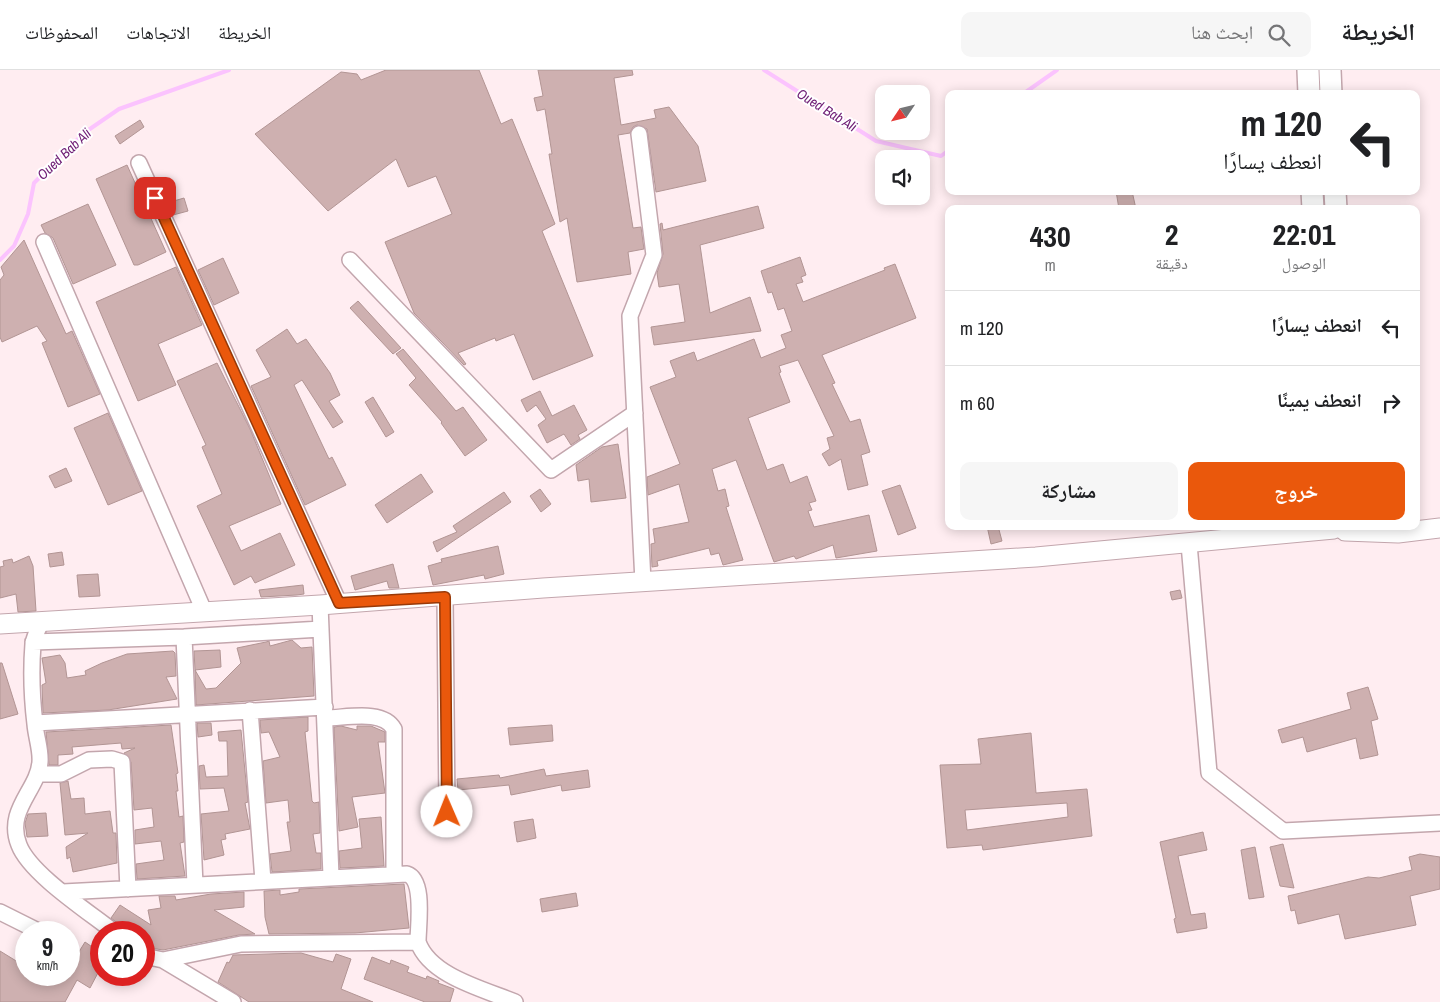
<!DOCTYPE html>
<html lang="ar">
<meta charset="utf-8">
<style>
body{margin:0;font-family:"Archivo Narrow","Noto Naskh Arabic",sans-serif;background:#f6f6f6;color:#202124;direction:rtl;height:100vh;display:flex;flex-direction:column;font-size:19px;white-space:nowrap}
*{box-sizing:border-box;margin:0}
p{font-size:16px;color:#757577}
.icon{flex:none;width:28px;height:28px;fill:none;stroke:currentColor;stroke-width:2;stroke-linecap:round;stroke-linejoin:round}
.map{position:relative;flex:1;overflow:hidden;direction:ltr}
.details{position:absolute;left:945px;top:135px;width:475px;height:325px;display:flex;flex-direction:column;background:#fff;border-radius:10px;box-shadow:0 2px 12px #0003;direction:rtl}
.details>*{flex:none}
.guide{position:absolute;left:945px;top:20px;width:475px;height:105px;border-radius:10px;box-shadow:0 2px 12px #0003;direction:rtl;background:#fff;color:#202124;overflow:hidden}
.needle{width:32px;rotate:235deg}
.fabs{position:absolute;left:875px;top:15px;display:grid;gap:10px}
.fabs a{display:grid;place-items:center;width:55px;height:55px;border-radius:10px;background:#fff;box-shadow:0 2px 12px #0003;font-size:25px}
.speed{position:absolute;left:15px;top:851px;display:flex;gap:10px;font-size:25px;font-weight:700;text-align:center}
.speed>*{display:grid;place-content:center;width:65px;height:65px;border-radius:50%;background:#fff;box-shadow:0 2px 12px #0003;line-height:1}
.speed small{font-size:12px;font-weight:400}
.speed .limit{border:8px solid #d22;background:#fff;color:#111}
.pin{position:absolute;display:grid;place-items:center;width:42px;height:42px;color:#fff;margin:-21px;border-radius:10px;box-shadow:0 2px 8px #0006}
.me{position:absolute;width:55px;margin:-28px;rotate:359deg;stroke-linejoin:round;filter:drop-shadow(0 0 4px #0008)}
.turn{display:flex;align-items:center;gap:18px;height:105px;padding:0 15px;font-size:22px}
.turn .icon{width:65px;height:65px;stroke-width:2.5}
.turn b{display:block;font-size:35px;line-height:42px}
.eta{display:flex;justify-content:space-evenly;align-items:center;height:85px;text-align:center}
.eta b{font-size:30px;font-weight:700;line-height:35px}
.cta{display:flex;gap:10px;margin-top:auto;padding:10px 15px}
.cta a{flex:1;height:58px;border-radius:10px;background:#ea580c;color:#fff;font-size:20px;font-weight:700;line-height:58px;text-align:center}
.cta a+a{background:#f6f6f6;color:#202124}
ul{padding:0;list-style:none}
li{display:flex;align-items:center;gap:15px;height:75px;padding:0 15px;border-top:1px solid #e0e0e0}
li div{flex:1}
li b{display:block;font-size:19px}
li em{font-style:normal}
header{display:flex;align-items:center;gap:30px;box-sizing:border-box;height:70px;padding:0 25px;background:#fff;border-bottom:1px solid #e0e0e0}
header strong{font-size:24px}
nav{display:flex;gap:28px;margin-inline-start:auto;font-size:18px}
.search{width:350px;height:45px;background:#f6f6f6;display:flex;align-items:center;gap:12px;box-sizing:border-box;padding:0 18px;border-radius:10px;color:#757577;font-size:19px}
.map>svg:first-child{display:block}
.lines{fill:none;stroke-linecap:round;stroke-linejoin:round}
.stream{stroke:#fbc3fe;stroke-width:4}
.building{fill:#ceb0b0;stroke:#b29594;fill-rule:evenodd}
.minor-casing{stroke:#c3a6ad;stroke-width:18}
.major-casing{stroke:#c3a6ad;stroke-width:21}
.highway-casing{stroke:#c3a6ad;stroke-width:24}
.minor{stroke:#fff;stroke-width:15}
.major{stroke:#fff;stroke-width:19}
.highway{stroke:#fff;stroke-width:21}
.route-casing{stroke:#983908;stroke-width:12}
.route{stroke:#ea580c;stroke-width:9}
.labels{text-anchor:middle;stroke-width:4;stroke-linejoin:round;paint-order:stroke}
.water-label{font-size:14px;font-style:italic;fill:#702177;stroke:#fff}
</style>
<header>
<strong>الخريطة</strong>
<div class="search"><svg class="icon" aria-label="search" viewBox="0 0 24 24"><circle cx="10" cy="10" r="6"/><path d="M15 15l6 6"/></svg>ابحث هنا</div>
<nav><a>الخريطة</a><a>الاتجاهات</a><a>المحفوظات</a></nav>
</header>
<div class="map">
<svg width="1440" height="932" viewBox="0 0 1440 932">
<rect width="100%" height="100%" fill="#ffedf1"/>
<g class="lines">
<path class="stream" d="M764,0L876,71L941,86L949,80
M1023,24L1057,0
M0,190L14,176L28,144L34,113L84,63L119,39L229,0"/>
</g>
<path class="building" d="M386,0H479L501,54L512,49L555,154L542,161L593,286L533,310L514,264L496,271L495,268L458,283L466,294L464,295L414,243L385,172L452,144L436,106L408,117L396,89L328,141L255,64L341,2L357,4L361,10Z
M538,0H632L633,5L614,8L621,55L656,48L654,40L669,37L698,76L706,111L656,122L647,59L637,55L633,57L630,63L618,65L633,158L641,157L644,179L628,182L631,204L577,212L567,148L560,152L549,84H552L545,39L537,41L534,28L543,26Z
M140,50L144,57L120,74L115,66Z
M127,95L166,182L138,195H134L96,109Z
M1116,121H1132L1136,139H1119Z
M184,128L188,141L173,145L167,133Z
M88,134L116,195L73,214L53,168L45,163L41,155Z
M758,136L764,158L700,175L710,243L750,227L761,261L654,275L651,257L685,252L679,214L659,217L657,203L663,184L660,154L662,153L663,160Z
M24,170L66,264L72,261L100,324L68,337L42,273L47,271L37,256L2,272L0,267V210L4,205L1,197Z
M800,187L806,205L801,207L803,212L796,214L803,232L885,200L884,198L895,194L916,248L822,285L835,313L832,314L850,352L860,349L870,382L861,385L868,415L848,420L841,389L829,396L822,384L830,379L827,368L834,366L798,290L779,296L781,302L779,303L790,332L748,348L767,400L783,394L790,413L807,406L816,431L809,433L812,440L808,441L814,457L869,445L877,481L836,488L833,475L796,489L794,486L774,492L736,390L712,399L718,421L725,419L729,436L726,437L743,490L723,495L719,483L711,485L709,478L657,491L658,496L652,497L651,474L655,473L653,459L689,452L679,414L648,425L647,407L680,394L650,317L676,307L670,291L694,282L697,291L754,269L761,288L786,278L781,265L792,261L784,238L778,240L772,222L768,223L761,201Z
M223,188L239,223L214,235L198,200Z
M176,197L202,255L158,274L176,315L138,331L96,232Z
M358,231L401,278L393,284L350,238Z
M287,259L297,274L306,269L330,303L340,325L329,331L343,352L333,358L302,310L294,315L329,389L332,387L346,415L305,435L251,316L271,307L256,280Z
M403,279L456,341L463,337L487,370L465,386L441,353L442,352L409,315L416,308L396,284Z
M217,293L250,359L281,434L229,456L241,481L280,463L295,495L255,513L251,506L234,515L197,436L222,424L202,377L206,375L177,311Z
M540,321L552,346L574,335L587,360L578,365L580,369L571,375L564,364L547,373L538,355L546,349L536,335L527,342L521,330Z
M373,327L394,362L386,367L365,332Z
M108,343L142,421L108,435L74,358Z
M618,374L626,428L591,432L589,409L578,411L576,395L602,377Z
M66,398L72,411L55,418L49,406Z
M421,404L433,422L387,453L375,435Z
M900,415L916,458L898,465L882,421Z
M540,419L551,434L541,442L530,426Z
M504,422L511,432L437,482L433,472L457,462L453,456Z
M987,456H998L1002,471L991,474Z
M498,476L504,504L485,509L484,505L433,515L428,496L442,492L441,489Z
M62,482L64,495L50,497L48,484Z
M29,486L33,496L36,541L18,542L16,524L0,528V497L4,496L3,491L12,489L13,493Z
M393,494L399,518H389L387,511L355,520L351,506Z
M98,504L100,526L79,527L77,505Z
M303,515L304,524L297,525L261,527L259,520Z
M1180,520L1182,528L1172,530L1170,522Z
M292,570L301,578L312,577L314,626L196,635L195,600L206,619L216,618L241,593L237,578L266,572L269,571L270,576Z
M220,580L221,597L195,600L194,581Z
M173,581L175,583L176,606L166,607L177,629L108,640L43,643L42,615L46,613L42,588L60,585L65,593L67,608L86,605L85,601L102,593L127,584Z
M0,593H2L18,644L0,649Z
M1368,617L1378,649L1371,651L1378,685L1360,689L1356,668L1307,682L1303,667L1282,673L1278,660L1351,639L1347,623Z
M308,647V661L305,662L312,731L314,733L319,732L320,763L313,764L316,783H321V799L272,802L270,784L291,781L287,752H290L288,730L266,733L263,691L280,687L269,662L261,663L260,650Z
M197,653H211L212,665L198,667Z
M171,655L178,703L176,704L178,721H176L179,747L183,746L184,772L180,773L185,806L137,809L136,794L164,790L161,771L135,774V760L154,757L152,738L134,740L131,692L124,683L135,678L122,679L121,673L72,677L73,684L58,685V695H49L46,662Z
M552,655L553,671L510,675L508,658Z
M341,656L357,660V656H371L385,662V672H378L385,723L352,727L358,757L339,761L334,657Z
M241,660L248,732L245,733L250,759L225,764L226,769L221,770L224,785L204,790L201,744L229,741L224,718L200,719L199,696L204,695L206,707L228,706L227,671H219L218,662Z
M1031,663L1036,723L1087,719L1092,766L983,780L982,775L947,778L940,695L981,694L978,669ZM1067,733L1068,747L967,760L965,740Z
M544,699L546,706L588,700L590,717L562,721L561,715L511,725L509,715L458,720L457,709L499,705L500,708Z
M68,711L71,729L84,728L85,744L110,741L113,763H116L117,793L73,802L70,787L67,789L66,777L88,763L65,765L60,713Z
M46,743L48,766L27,767L25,753L28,744Z
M381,747L384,796L340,798L339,781L362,778L359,749Z
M533,749L536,768L517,772L514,752Z
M1203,762L1207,780L1178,786L1191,845L1205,843L1207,858L1177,863L1174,849L1176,848L1160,772Z
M1283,774L1294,818L1280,816L1270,777Z
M1255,777L1264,827L1249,829L1241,780Z
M1420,784L1440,787V819L1410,826L1416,855L1345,869L1339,844L1298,854L1295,840L1291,841L1288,826L1368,807L1379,808L1412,800L1409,787Z
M404,814L409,858L355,863L269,864L265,847L264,821L280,820V825L299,822V819Z
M244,822V837L214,840L255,864L239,865L163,880L144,877V862H123L120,855L111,848L120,835L151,855L148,840L161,838L159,826H175L176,830L211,824Z
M576,823L578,836L542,842L540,829Z
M85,872L101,883V897L90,918L77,910L65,932H0V881L26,897V905H44L57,912L61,905H69V898Z
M301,883L333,892L336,884L351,889L341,919L373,932H249L218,912L227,892L229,893L233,885Z
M372,887L390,894L391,890L409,897L407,902L426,909L427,906L439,911L438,913L454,919L450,932H425L364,909Z"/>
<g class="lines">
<g class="minor-casing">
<path id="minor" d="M639,64L654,185L630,246L643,512
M139,93L339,533
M44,172L204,541
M350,190L551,400L635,343
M1231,456L1233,469
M1189,474L1209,703L1283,761L1440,753
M445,527L447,742
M320,535L331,806
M41,553C38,559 34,567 33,574C31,599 32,629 35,654C36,667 41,680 40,692C38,720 5,740 19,775C30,804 89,842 114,862
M184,567L195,815
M33,572L184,567L321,559
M250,640L263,811
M326,648C346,648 383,639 394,659V803
M35,653L325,637
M38,704H61L89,690L112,689L122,692L128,819
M63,822L407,804C425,810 418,855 418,872
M0,842L40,862
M144,886L163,890L233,932
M163,890L241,874L418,872C430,906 483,919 515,932"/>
</g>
<g class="major-casing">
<path id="major" d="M1345,461L1398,463L1440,458
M0,554L320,535L543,518L1036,487L1334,459"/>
</g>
<g class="highway-casing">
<path id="highway" d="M1308,0L1309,24
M1330,0L1331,24
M1312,121L1313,139
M1335,121L1336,139"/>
</g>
<use href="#minor" class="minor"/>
<use href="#major" class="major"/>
<use href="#highway" class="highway"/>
</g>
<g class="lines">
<g class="route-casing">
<path id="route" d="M155,128L339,533L445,527L447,742"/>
</g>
<use href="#route" class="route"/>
</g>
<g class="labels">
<g class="water-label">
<text transform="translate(827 40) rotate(32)" y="5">Oued Bab Ali</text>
<text transform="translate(64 84) rotate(-43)" y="5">Oued Bab Ali</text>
</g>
</g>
</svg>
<div class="fabs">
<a><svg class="needle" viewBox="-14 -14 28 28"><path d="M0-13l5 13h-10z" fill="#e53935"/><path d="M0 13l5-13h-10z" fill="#757577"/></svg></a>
<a><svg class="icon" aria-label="sound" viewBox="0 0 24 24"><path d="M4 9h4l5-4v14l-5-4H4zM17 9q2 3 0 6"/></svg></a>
</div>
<div class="speed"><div>9<small>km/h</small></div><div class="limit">20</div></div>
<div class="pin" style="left:155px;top:128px;background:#d93025"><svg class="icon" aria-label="arrive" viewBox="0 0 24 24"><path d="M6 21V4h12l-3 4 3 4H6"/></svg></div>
<svg class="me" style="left:447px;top:742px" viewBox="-20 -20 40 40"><circle r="19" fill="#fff"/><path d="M0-13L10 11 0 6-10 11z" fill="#ea580c"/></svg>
<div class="guide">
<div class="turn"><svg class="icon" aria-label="left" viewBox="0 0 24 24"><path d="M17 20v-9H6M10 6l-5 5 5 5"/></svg><div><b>120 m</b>انعطف يسارًا</div></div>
</div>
<section class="details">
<div class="eta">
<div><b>22:01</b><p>الوصول</p></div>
<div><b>2</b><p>دقيقة</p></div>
<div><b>430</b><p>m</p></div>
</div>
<ul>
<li><svg class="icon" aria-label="left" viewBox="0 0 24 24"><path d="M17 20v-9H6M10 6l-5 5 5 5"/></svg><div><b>انعطف يسارًا</b></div><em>120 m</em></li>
<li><svg class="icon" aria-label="right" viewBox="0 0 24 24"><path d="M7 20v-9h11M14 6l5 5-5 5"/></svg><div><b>انعطف يمينًا</b></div><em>60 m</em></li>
</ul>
<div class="cta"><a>خروج</a><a>مشاركة</a></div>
</section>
</div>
